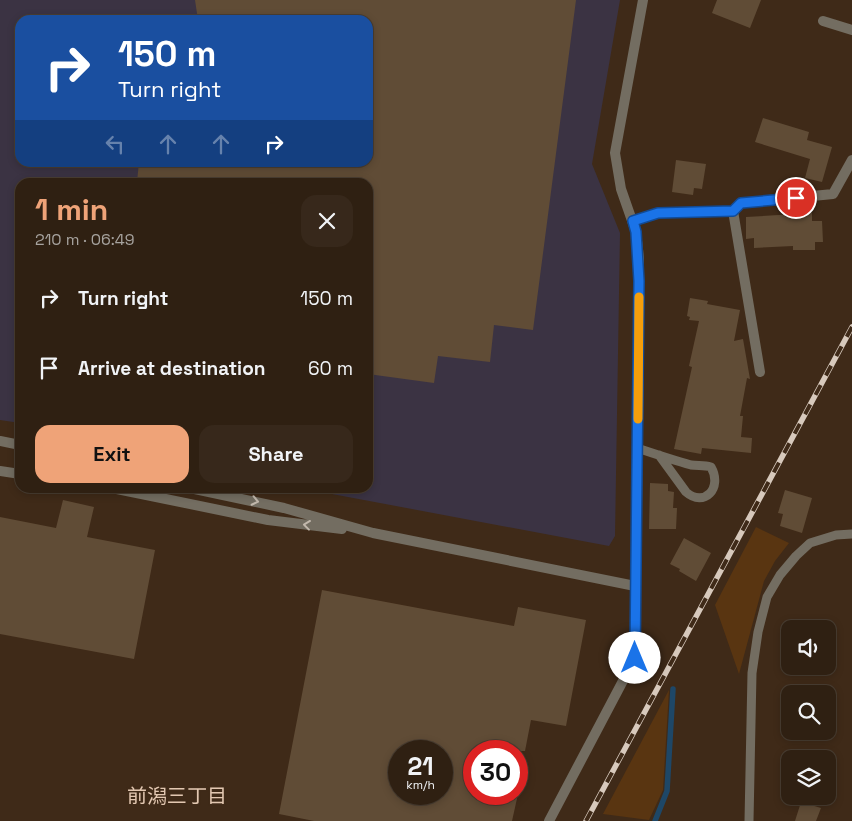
<!DOCTYPE html>
<meta charset="utf-8">
<style>
body{margin:0;font-family:"Space Grotesk","Noto Sans JP",sans-serif;background:#37281b;color:#f1f3f6;height:100vh;display:flex;flex-direction:column;font-size:19px;white-space:nowrap}
*{box-sizing:border-box;margin:0}
p{font-size:16px;color:#a7a39f}
.icon{flex:none;width:28px;height:28px;fill:none;stroke:currentColor;stroke-width:2;stroke-linecap:round;stroke-linejoin:round}
.map{position:relative;flex:1;overflow:hidden}
.drawer{position:absolute;left:15px;top:178px;width:358px;height:315px;display:flex;flex-direction:column;background:#2f2012;border-radius:15px;box-shadow:0 2px 8px #0003,0 0 0 1px #4a3e32}
.drawer>*{flex:none}
.guide{position:absolute;left:15px;top:15px;width:358px;height:152px;border-radius:15px;box-shadow:0 2px 8px #0003,0 0 0 1px #4a3e32;background:#1a4fa0;color:#fff;overflow:hidden}
.tools{position:absolute;left:781px;top:620px;display:grid;gap:10px}
.tools a{display:grid;place-items:center;width:55px;height:55px;border-radius:10px;background:#2f2012;box-shadow:0 2px 8px #0003,0 0 0 1px #4a3e32;font-size:25px}
.speed{position:absolute;left:388px;top:740px;display:flex;gap:10px;font-size:25px;font-weight:700;text-align:center}
.speed>*{display:grid;place-content:center;width:65px;height:65px;border-radius:50%;background:#2f2012;box-shadow:0 2px 8px #0003,0 0 0 1px #4a3e32;line-height:1}
.speed small{font-size:12px;font-weight:400}
.speed .limit{border:8px solid #d22;background:#fff;color:#111}
.pin{position:absolute;display:grid;place-items:center;width:42px;height:42px;color:#fff;margin:-21px;border:2px solid #fff;border-radius:50%;box-shadow:0 1px 5px #0007}
.me{position:absolute;width:55px;margin:-28px;rotate:0deg;stroke-linejoin:round;filter:drop-shadow(0 0 4px #0008)}
.turn{display:flex;align-items:center;gap:18px;height:105px;padding:0 20px;font-size:22px}
.turn .icon{width:65px;height:65px;stroke-width:2.5}
.turn b{display:block;font-size:35px;line-height:42px}
.lanes{display:flex;align-items:center;height:48px;padding:0 20px;background:#0003;justify-content:center;gap:25px;direction:ltr}
.lanes .off{opacity:.35}
.round{display:grid;place-items:center;flex:none;width:52px;height:52px;border-radius:15px;background:#37281b}
.headline{display:flex;align-items:center;justify-content:space-between;height:85px;padding:0 20px}
h1{font-size:30px;font-weight:700;line-height:38px;color:#efa378}
.primary-button{display:flex;gap:10px;margin-top:auto;padding:10px 20px}
.primary-button a{flex:1;height:58px;border-radius:15px;background:#efa378;color:#111;font-size:20px;font-weight:700;line-height:58px;text-align:center}
.primary-button a+a{background:#37281b;color:#f1f3f6}
ul{padding:0;list-style:none}
li{display:flex;align-items:center;gap:15px;height:70px;padding:0 20px}
li div{flex:1}
li b{display:block;font-size:19px}
li em{font-style:normal}
.map>svg:first-child{display:block}
.commercial{fill:#3b3343;fill-rule:evenodd}
.green{fill:#593511}
.lines{fill:none;stroke-linecap:round;stroke-linejoin:round}
.stream{stroke:#1e4767;stroke-width:5.5}
.building{fill:#604c36;fill-rule:evenodd}
.service{stroke:#736d61;stroke-width:9}
.minor{stroke:#736d61;stroke-width:10}
.tertiary{stroke:#736d61;stroke-width:10}
.rail-casing{stroke:#d7c9bc;stroke-width:5.5}
.rail{stroke:#3f2a18;stroke-width:4;stroke-dasharray:11;stroke-linecap:butt}
.oneway{stroke:#c2b8ac}
.route-casing{stroke:#114b97;stroke-width:12}
.route{stroke:#1a73e8;stroke-width:9}
.slow{stroke:#f59e0b;stroke-width:9}
.labels{text-anchor:middle;stroke-width:4;stroke-linejoin:round;paint-order:stroke}
.neighbourhood-label{font-size:20px;fill:#e2c7b1;stroke:#3f2a18}
</style>
<div class="map">
<svg width="852" height="821" viewBox="0 0 852 821">
<rect width="100%" height="100%" fill="#3f2a18"/>
<path class="commercial" d="M0,0H620L592,164L620,233L615,536L609,546L300,488H368V182H20V423L0,420ZM20,20H368V162H20Z"/>
<path class="green" d="M756,527L789,543L775,561L764,581L739,674L715,605Z
M669,690L663,790L649,820L603,814Z"/>
<g class="lines">
<path class="stream" d="M655,821L667,791L673,689"/>
</g>
<path class="building" d="M195,0H576L533,330L494,325L490,362L438,356L434,383L368,374V182H137L139,162H368V20H198Z
M717,0H761L750,28L712,13Z
M763,118L809,132L807,140L832,147L822,182L805,178L810,159L755,142Z
M676,160L706,164L702,189L694,188L693,195L672,192Z
M812,213V221H822L823,242H815V250H793V246L754,248V238L746,239V217Z
M690,298L708,301L707,304L740,310L734,341L743,339L750,379L747,378L740,416H743L741,437L752,438L751,453L702,448L701,454L674,449L692,367L689,366L699,321L689,320L690,317L687,316Z
M650,483L668,484V491L674,492L673,508H677L676,529H649Z
M785,490L812,498L802,533L780,526L783,514L778,513Z
M63,500L94,507L87,537L155,550L134,659L0,634V517L56,528Z
M684,538L711,553L696,581L679,571L680,569L670,564Z
M322,590L514,626L518,607L586,620L566,726L531,720L525,751H474V794H518L512,821H314L279,814ZM399,751H441V794H399Z
M801,802L821,808L816,821H795Z"/>
<g class="lines">
<path class="service" d="M633,221L658,213L733,211
M637,448C655,454 673,460 691,465C698,466 704,465 711,467C723,488 704,508 686,492L659,455
M749,821L752,673L758,632L767,597L780,575L796,556L810,543L836,535L852,534"/>
<path class="minor" d="M823,21L852,30
M760,372L733,211L741,203L833,194L852,160
M549,821L635,658L639,349V258L636,232L621,189L615,153L643,0"/>
<path class="tertiary" d="M0,441L20,445
M0,471L20,474
M112,488L268,520L342,529
M190,488L284,508L373,533L635,586"/>
<g class="rail-casing">
<path id="rail" d="M586,821L852,327"/>
</g>
<use href="#rail" class="rail"/>
</g>
<defs><path id="oneway-chevron" d="M-2-3.5L2.5 0L-2 3.5" fill="none" stroke-width="1.6" stroke-linecap="round" stroke-linejoin="round" transform="scale(1.25)"/></defs>
<g class="oneway">
<use href="#oneway-chevron" transform="translate(255 501) rotate(12)"/>
<use href="#oneway-chevron" transform="translate(307 525) rotate(-173)"/>
</g>
<g class="lines">
<g class="route-casing">
<path id="route" d="M635,658L639,281L636,232L633,221L658,213L733,211L741,203L796,198"/>
</g>
<use href="#route" class="route"/>
<path class="slow" d="M638,419L639,297"/>
</g>
<g class="labels">
<g class="neighbourhood-label">
<text x="177" y="803">前潟三丁目</text>
</g>
</g>
</svg>
<div class="tools">
<a><svg class="icon" aria-label="sound" viewBox="0 0 24 24"><path d="M4 9h4l5-4v14l-5-4H4zM17 9q2 3 0 6"/></svg></a>
<a><svg class="icon" aria-label="search" viewBox="0 0 24 24"><circle cx="10" cy="10" r="6"/><path d="M15 15l6 6"/></svg></a>
<a><svg class="icon" aria-label="layers" viewBox="0 0 24 24"><path d="M12 4l9 5-9 5-9-5zM3 14l9 5 9-5"/></svg></a>
</div>
<div class="speed"><div>21<small>km/h</small></div><div class="limit">30</div></div>
<div class="pin" style="left:796px;top:198px;background:#d93025"><svg class="icon" aria-label="arrive" viewBox="0 0 24 24"><path d="M6 21V4h12l-3 4 3 4H6"/></svg></div>
<svg class="me" style="left:635px;top:658px" viewBox="-20 -20 40 40"><circle r="19" fill="#fff"/><path d="M0-13L10 11 0 6-10 11z" fill="#1a73e8"/></svg>
<div class="guide">
<div class="turn"><svg class="icon" aria-label="right" viewBox="0 0 24 24"><path d="M7 20v-9h11M14 6l5 5-5 5"/></svg><div><b>150 m</b>Turn right</div></div>
<div class="lanes"><svg class="icon off" aria-label="left" viewBox="0 0 24 24"><path d="M17 20v-9H6M10 6l-5 5 5 5"/></svg><svg class="icon off" aria-label="ahead" viewBox="0 0 24 24"><path d="M12 20V5M6 11l6-6 6 6"/></svg><svg class="icon off" aria-label="ahead" viewBox="0 0 24 24"><path d="M12 20V5M6 11l6-6 6 6"/></svg><svg class="icon" aria-label="right" viewBox="0 0 24 24"><path d="M7 20v-9h11M14 6l5 5-5 5"/></svg></div>
</div>
<section class="drawer">
<div class="headline"><div><h1>1 min</h1><p>210 m · 06:49</p></div><a class="round"><svg class="icon" aria-label="close" viewBox="0 0 24 24"><path d="M6 6l12 12M18 6L6 18"/></svg></a></div>
<ul>
<li><svg class="icon" aria-label="right" viewBox="0 0 24 24"><path d="M7 20v-9h11M14 6l5 5-5 5"/></svg><div><b>Turn right</b></div><em>150 m</em></li>
<li><svg class="icon" aria-label="arrive" viewBox="0 0 24 24"><path d="M6 21V4h12l-3 4 3 4H6"/></svg><div><b>Arrive at destination</b></div><em>60 m</em></li>
</ul>
<div class="primary-button"><a>Exit</a><a>Share</a></div>
</section>
</div>
